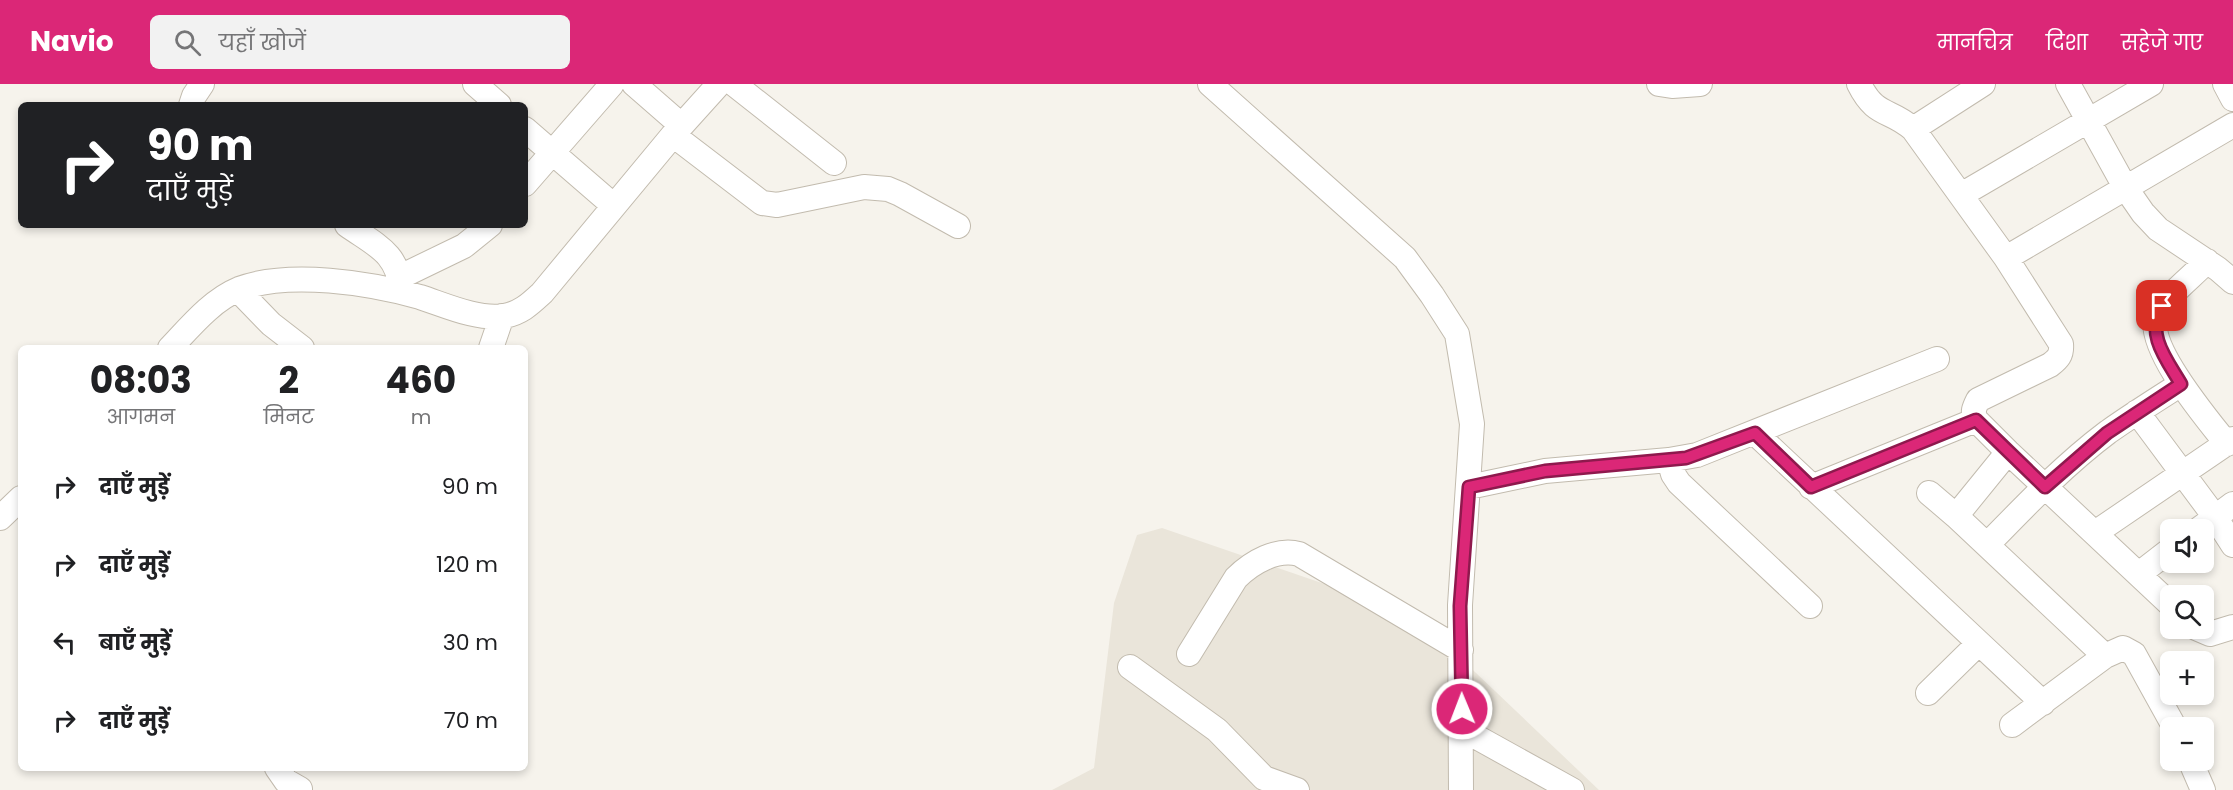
<!DOCTYPE html>
<html lang="hi">
<meta charset="utf-8">
<style>
body{margin:0;font-family:Poppins,"Noto Sans Devanagari",sans-serif;background:#f2f2f2;color:#202124;height:100vh;display:flex;flex-direction:column;font-size:22px;white-space:nowrap}
*{box-sizing:border-box;margin:0}
p{font-size:20px;color:#757577}
.icon{flex:none;width:33px;height:33px;fill:none;stroke:currentColor;stroke-width:2;stroke-linecap:round;stroke-linejoin:round}
.map{position:relative;flex:1;overflow:hidden}
.details{position:absolute;left:18px;top:261px;width:510px;height:426px;display:flex;flex-direction:column;background:#fff;border-radius:9px;box-shadow:0 3px 9px #0003}
.details>*{flex:none}
.top-card{position:absolute;left:18px;top:18px;width:510px;height:126px;border-radius:9px;box-shadow:0 3px 9px #0003;background:#202124;color:#fff;overflow:hidden}
.buttons{position:absolute;left:2160px;top:435px;display:grid;gap:12px}
.buttons a{display:grid;place-items:center;width:54px;height:54px;border-radius:9px;background:#fff;box-shadow:0 3px 9px #0003;font-size:30px}
.pin{position:absolute;display:grid;place-items:center;width:51px;height:51px;color:#fff;margin:-26px;border-radius:12px;box-shadow:0 3px 9px #0006}
.me{position:absolute;width:66px;margin:-33px;rotate:359deg;stroke-linejoin:round;filter:drop-shadow(0 0 4px #0008)}
.turn{display:flex;align-items:center;gap:21px;height:126px;padding:0 30px;font-size:27px}
.turn .icon{width:78px;height:78px;stroke-width:2.5}
.turn b{display:block;font-size:42px;line-height:51px}
.eta{display:flex;justify-content:space-evenly;align-items:center;height:102px;text-align:center}
.eta b{font-size:36px;font-weight:700;line-height:42px}
ul{padding:0;list-style:none}
li{display:flex;align-items:center;gap:18px;height:78px;padding:0 30px}
li div{flex:1}
li b{display:block;font-size:22px}
li em{font-style:normal}
header{display:flex;align-items:center;gap:36px;box-sizing:border-box;height:84px;padding:0 30px;background:#db2777;color:#fff}
header strong{font-size:28px}
nav{display:flex;gap:33px;margin-inline-start:auto;font-size:21px}
.search{width:420px;height:54px;background:#f2f2f2;display:flex;align-items:center;gap:15px;box-sizing:border-box;padding:0 21px;border-radius:9px;color:#757577;font-size:22px}
.map>svg:first-child{display:block}
.residential{fill:#eae5da}
.lines{fill:none;stroke-linecap:round;stroke-linejoin:round}
.minor-casing{stroke:#c2bbae;stroke-width:26}
.minor{stroke:#fff;stroke-width:24}
.route-casing{stroke:#8e194d;stroke-width:15}
.route{stroke:#db2777;stroke-width:10}
</style>
<header>
<strong>Navio</strong>
<div class="search"><svg class="icon" aria-label="search" viewBox="0 0 24 24"><circle cx="10" cy="10" r="6"/><path d="M15 15l6 6"/></svg>यहाँ खोजें</div>
<nav><a>मानचित्र</a><a>दिशा</a><a>सहेजे गए</a></nav>
</header>
<div class="map">
<svg width="2233" height="706" viewBox="0 0 2233 706">
<rect width="100%" height="100%" fill="#f6f3ec"/>
<path class="residential" d="M1162,444L1415,531L1599,706H1052L1094,684L1114,519L1137,451Z"/>
<g class="lines">
<g class="minor-casing">
<path id="minor" d="M475,0L499,21
M634,0L681,41
M734,0L834,79
M1210,0L1405,174L1432,211L1457,250L1472,340L1460,521L1461,706
M1659,0L1672,2L1700,0
M1859,0C1876,34 1889,24 1913,45L2006,174L2061,260C2062,271 2058,275 2050,281L1978,316C1974,324 1972,328 1976,336L2008,368L2170,520
M2068,0L2125,103L2143,129L2158,145L2218,185L2233,198
M2225,0L2233,15
M191,21L194,12L202,0
M525,45L614,122
M1913,45L1983,0
M673,51L762,119L777,121L864,103L888,105L900,110L958,142
M525,100L612,0
M1961,111L2151,0
M347,141C377,162 397,168 402,207
M2006,174L2233,41
M2207,177C2193,192 2165,213 2157,230C2143,260 2208,336 2227,360
M400,193L464,162L490,141
M238,206L271,240L302,264
M170,264C190,243 212,216 239,205C289,186 370,199 420,213C445,221 477,236 504,232C521,229 530,220 542,209L673,51L719,0
M491,264L502,232
M2137,328L2215,433L2233,461
M1755,349L2043,619
M1669,376L1673,390L1679,399L1810,522
M1469,403L1545,387L1669,376L1697,371L1937,275
M1811,403L1976,336
M1929,409L1956,432L2105,572
M1956,432L2008,368
M0,434L21,414
M2198,446L2233,420
M2095,449L2233,355
M1987,461C2025,422 2064,381 2108,348C2132,331 2156,316 2181,300
M2139,490L2170,466
M2196,544L2210,550L2233,543
M1189,570L1236,494C1252,478 1277,464 1299,470L1461,566
M1130,583L1217,646L1264,694L1297,706
M1928,609L1979,559
M2012,641L2105,572L2123,564L2134,570L2175,644
M1462,645L1572,706
M2190,676L2203,706
M277,684L286,697L300,705"/>
</g>
<use href="#minor" class="minor"/>
</g>
<g class="lines">
<g class="route-casing">
<path id="route" d="M1462,625L1460,522L1469,403L1545,387L1686,374L1755,349L1811,403L1976,336L2045,403L2107,349L2181,300C2167,276 2145,250 2162,222"/>
</g>
<use href="#route" class="route"/>
</g>
</svg>
<div class="buttons">
<a><svg class="icon" aria-label="sound" viewBox="0 0 24 24"><path d="M4 9h4l5-4v14l-5-4H4zM17 9q2 3 0 6"/></svg></a>
<a><svg class="icon" aria-label="search" viewBox="0 0 24 24"><circle cx="10" cy="10" r="6"/><path d="M15 15l6 6"/></svg></a>
<a>+</a>
<a>−</a>
</div>
<div class="pin" style="left:2162px;top:222px;background:#d93025"><svg class="icon" aria-label="arrive" viewBox="0 0 24 24"><path d="M6 21V4h12l-3 4 3 4H6"/></svg></div>
<svg class="me" style="left:1462px;top:625px" viewBox="-20 -20 40 40"><circle r="17" fill="#db2777" stroke="#fff" stroke-width="3"/><path d="M0-11L8 9 0 5-8 9z" fill="#fff"/></svg>
<div class="top-card">
<div class="turn"><svg class="icon" aria-label="right" viewBox="0 0 24 24"><path d="M7 20v-9h11M14 6l5 5-5 5"/></svg><div><b>90 m</b>दाएँ मुड़ें</div></div>
</div>
<section class="details">
<div class="eta">
<div><b>08:03</b><p>आगमन</p></div>
<div><b>2</b><p>मिनट</p></div>
<div><b>460</b><p>m</p></div>
</div>
<ul>
<li><svg class="icon" aria-label="right" viewBox="0 0 24 24"><path d="M7 20v-9h11M14 6l5 5-5 5"/></svg><div><b>दाएँ मुड़ें</b></div><em>90 m</em></li>
<li><svg class="icon" aria-label="right" viewBox="0 0 24 24"><path d="M7 20v-9h11M14 6l5 5-5 5"/></svg><div><b>दाएँ मुड़ें</b></div><em>120 m</em></li>
<li><svg class="icon" aria-label="left" viewBox="0 0 24 24"><path d="M17 20v-9H6M10 6l-5 5 5 5"/></svg><div><b>बाएँ मुड़ें</b></div><em>30 m</em></li>
<li><svg class="icon" aria-label="right" viewBox="0 0 24 24"><path d="M7 20v-9h11M14 6l5 5-5 5"/></svg><div><b>दाएँ मुड़ें</b></div><em>70 m</em></li>
</ul>
</section>
</div>
